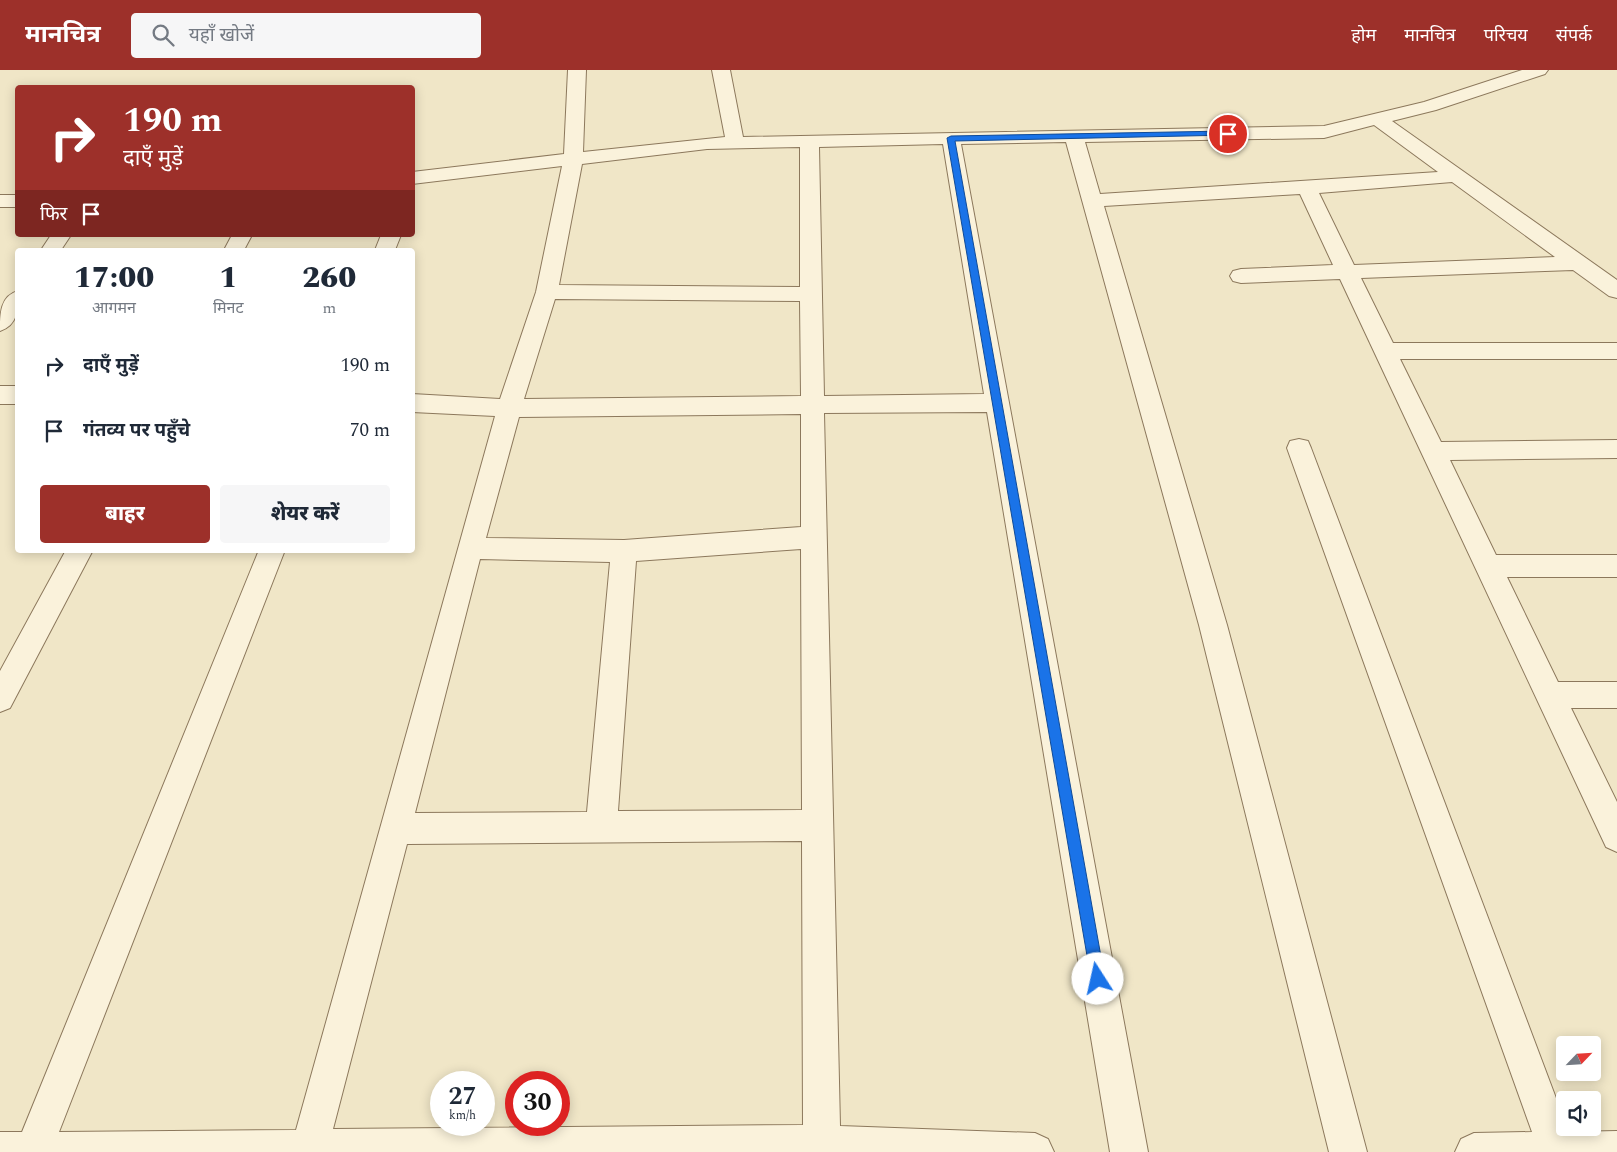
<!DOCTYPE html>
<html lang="hi">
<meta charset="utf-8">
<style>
body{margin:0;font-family:Spectral,"Noto Sans Devanagari",serif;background:#f6f6f7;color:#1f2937;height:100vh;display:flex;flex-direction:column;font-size:19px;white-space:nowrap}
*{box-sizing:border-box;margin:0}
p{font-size:16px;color:#747a83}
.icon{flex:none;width:28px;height:28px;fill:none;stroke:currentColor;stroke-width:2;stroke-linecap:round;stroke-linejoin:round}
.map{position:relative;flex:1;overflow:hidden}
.side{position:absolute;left:15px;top:178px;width:400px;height:305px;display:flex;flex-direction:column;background:#fff;border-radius:5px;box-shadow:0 2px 12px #0003}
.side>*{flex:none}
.top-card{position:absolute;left:15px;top:15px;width:400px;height:152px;border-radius:5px;box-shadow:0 2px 12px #0003;background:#9d302a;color:#fff;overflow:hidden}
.needle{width:32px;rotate:65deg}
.buttons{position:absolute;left:1556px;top:966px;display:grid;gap:10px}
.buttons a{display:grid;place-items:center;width:45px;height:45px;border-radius:5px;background:#fff;box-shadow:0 2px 12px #0003;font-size:25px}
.speed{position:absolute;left:430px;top:1001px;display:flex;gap:10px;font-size:25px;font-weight:700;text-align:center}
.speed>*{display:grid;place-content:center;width:65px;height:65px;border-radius:50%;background:#fff;box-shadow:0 2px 12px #0003;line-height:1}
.speed small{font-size:12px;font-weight:400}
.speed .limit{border:8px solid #d22;background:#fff;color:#111}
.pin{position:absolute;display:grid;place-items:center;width:42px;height:42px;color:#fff;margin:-21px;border:2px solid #fff;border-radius:50%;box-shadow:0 1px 5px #0007}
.me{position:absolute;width:55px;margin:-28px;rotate:350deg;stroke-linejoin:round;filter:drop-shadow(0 0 4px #0008)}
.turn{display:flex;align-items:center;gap:18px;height:105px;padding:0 25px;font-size:22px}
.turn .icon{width:65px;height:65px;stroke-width:2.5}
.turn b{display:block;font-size:35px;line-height:42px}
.then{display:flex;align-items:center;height:48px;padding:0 25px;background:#0003;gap:10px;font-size:19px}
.eta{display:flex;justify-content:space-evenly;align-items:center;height:85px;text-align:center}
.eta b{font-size:30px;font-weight:800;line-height:35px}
.action{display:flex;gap:10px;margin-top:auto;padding:10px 25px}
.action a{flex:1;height:58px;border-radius:5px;background:#9d302a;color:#fff;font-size:20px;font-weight:800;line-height:58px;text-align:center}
.action a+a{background:#f6f6f7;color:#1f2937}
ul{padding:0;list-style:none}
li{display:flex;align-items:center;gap:15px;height:65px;padding:0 25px}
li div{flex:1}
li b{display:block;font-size:19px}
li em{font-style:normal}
header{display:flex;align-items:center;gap:30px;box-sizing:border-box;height:70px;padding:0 25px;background:#9d302a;color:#fff}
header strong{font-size:24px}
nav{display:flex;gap:28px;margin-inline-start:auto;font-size:18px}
.search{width:350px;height:45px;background:#f6f6f7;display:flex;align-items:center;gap:12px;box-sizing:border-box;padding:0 18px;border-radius:5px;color:#747a83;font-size:19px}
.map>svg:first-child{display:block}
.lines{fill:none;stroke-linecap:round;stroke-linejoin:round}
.minor-casing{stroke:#8c785c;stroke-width:2}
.minor{fill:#faf2db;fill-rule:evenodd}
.route{fill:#1a73e8;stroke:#114b97}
</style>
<header>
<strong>मानचित्र</strong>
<div class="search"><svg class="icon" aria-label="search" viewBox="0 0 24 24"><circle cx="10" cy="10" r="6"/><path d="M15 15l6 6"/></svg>यहाँ खोजें</div>
<nav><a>होम</a><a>मानचित्र</a><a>परिचय</a><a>संपर्क</a></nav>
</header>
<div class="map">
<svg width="1617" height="1082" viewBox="0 0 1617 1082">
<rect width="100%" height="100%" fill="#f0e6c7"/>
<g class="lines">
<g class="minor-casing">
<path id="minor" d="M568,0H586L583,82L725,67L712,0H730L743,67L1324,56L1424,32L1522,0H1548L1545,4L1436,40L1392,51L1617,210V228L1609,226L1573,200L1361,208L1393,273H1617V289H1400L1441,372L1617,370V388L1450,390L1496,485H1617V507H1507L1558,612H1617V638H1571L1617,732V782L1606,777L1340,209L1241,213L1233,211L1230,206L1233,201L1241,199L1333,195L1300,124L1104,136L1227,555L1367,1082H1329L1199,555L1066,72L961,74L1148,1082H1110L987,342L824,343L840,1056L1035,1063L1048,1069L1054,1082H0V1062H22L259,480H285L59,1062L296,1060L495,346L412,342V324L500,329L536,222L562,96L412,114V102L564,84ZM1374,55L1438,102L1100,124L1085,72L1324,68ZM943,74L984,324L824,326L819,77ZM800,77V217L559,215L582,94L707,79ZM1452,112L1555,187L1354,195L1319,123ZM555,229L800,231L801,326L524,329ZM801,344V457L624,470L486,468L519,347ZM801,479L802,740L618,741L636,491ZM480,489L610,492L587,742L415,743ZM802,771L803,1055L333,1059L407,774Z
M0,125H18V137H0Z
M51,165H71L61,180H41Z
M232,165H252L244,180H224Z
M381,165H401L395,180H375Z
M18,221C18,237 19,255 0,261C0,244 0,226 18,221Z
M0,316H18V334H0Z
M1299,369L1308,371L1311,378L1565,1052V1058L1569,1062L1617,1061V1082H1455L1461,1069L1474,1063L1532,1062L1287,378L1290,371Z
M66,480H93L10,638L0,642V601Z"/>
</g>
<use href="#minor" class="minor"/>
</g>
<path class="route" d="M1228,61L1231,62V65L955,71L1105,909L1103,914L1098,916L1093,914L1091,909L947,68L951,66Z"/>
</svg>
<div class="buttons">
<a><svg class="needle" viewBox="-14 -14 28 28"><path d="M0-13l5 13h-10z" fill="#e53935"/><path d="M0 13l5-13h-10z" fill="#747a83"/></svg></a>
<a><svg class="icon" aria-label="sound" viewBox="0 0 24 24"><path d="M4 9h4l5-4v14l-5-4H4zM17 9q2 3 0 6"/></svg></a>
</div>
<div class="speed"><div>27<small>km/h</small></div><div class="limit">30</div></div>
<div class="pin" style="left:1228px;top:64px;background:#d93025"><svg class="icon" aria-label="arrive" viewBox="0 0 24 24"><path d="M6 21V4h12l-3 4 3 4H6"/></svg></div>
<svg class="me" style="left:1098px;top:909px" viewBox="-20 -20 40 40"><circle r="19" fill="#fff"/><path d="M0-13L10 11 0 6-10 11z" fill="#1a73e8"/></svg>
<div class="top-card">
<div class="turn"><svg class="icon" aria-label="right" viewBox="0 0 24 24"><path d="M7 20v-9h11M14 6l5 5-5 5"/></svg><div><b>190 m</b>दाएँ मुड़ें</div></div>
<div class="then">फिर<svg class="icon" aria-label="arrive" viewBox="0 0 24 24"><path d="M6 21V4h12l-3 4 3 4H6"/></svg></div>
</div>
<section class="side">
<div class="eta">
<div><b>17:00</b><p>आगमन</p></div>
<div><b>1</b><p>मिनट</p></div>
<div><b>260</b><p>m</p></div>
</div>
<ul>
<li><svg class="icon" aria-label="right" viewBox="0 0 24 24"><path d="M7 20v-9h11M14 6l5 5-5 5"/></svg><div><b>दाएँ मुड़ें</b></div><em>190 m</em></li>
<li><svg class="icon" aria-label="arrive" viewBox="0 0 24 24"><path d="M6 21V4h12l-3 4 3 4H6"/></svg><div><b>गंतव्य पर पहुँचे</b></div><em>70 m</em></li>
</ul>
<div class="action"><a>बाहर</a><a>शेयर करें</a></div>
</section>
</div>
